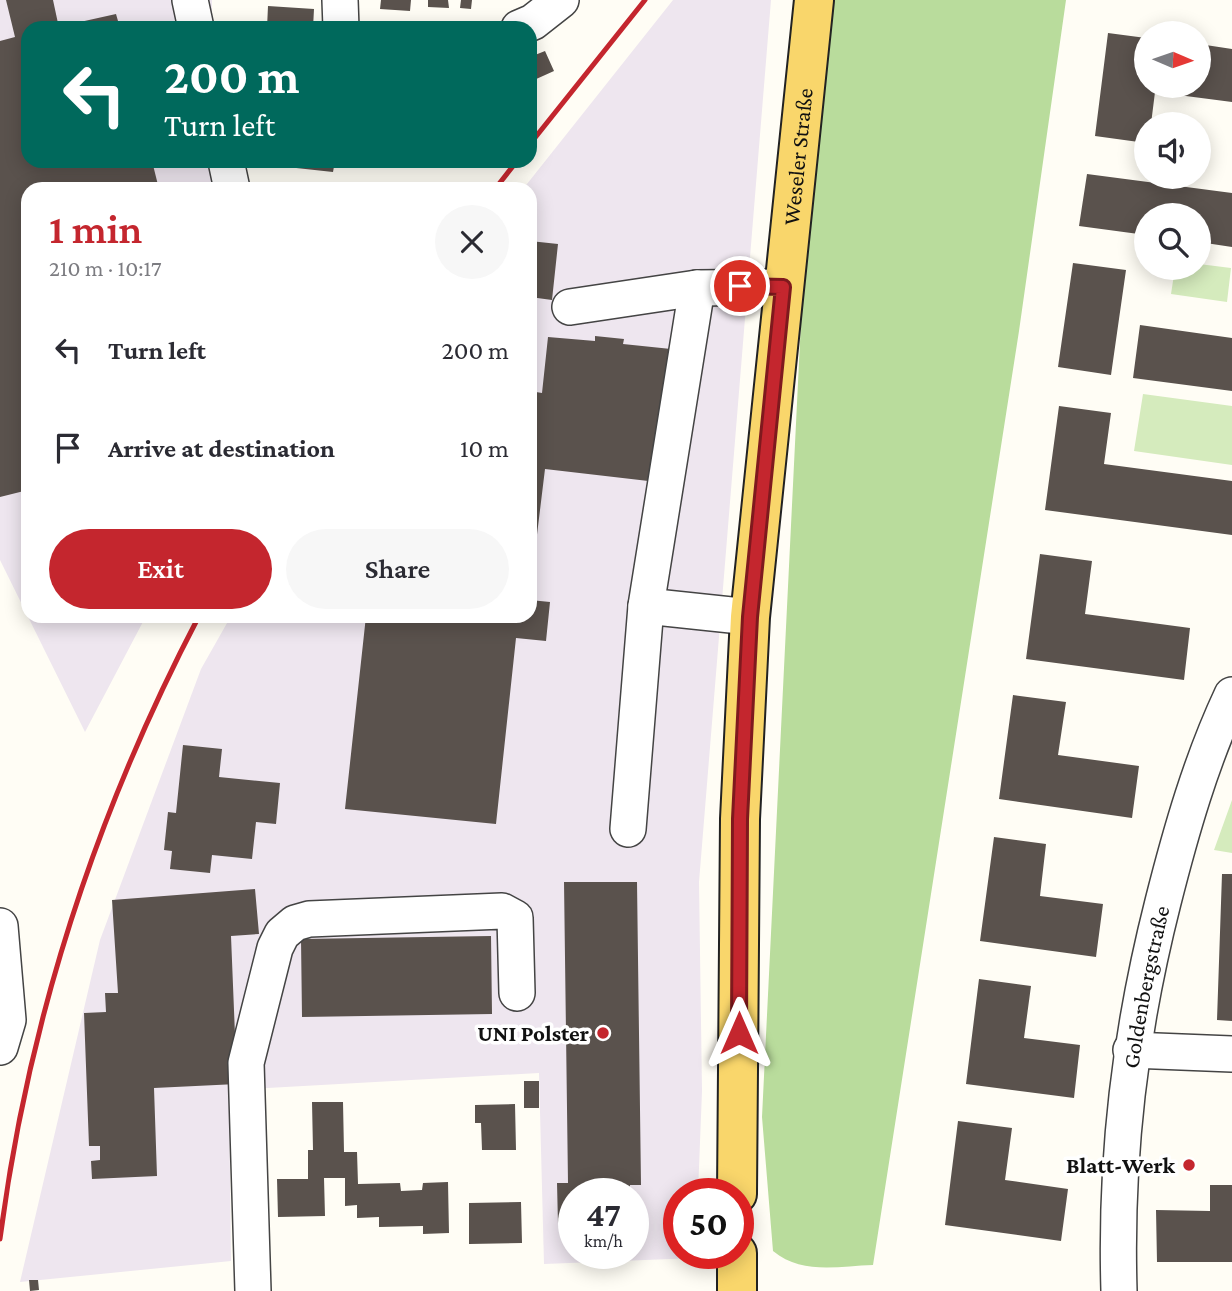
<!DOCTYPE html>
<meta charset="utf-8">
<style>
body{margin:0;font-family:"Crimson Pro",serif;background:#f7f7f7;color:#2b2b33;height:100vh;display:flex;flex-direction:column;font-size:26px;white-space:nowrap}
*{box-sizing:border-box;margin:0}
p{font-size:23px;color:#7c7c81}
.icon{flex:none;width:38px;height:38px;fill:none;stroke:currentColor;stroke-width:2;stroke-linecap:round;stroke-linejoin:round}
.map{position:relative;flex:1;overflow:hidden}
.panel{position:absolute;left:21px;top:182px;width:516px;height:441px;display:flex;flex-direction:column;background:#fff;border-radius:21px;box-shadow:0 4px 18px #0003}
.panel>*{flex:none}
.banner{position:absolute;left:21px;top:21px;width:516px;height:147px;border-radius:21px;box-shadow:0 4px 18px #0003;background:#00695c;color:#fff;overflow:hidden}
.needle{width:46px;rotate:92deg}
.controls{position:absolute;left:1134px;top:21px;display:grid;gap:14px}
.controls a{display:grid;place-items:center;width:77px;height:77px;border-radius:50%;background:#fff;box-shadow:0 4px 18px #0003;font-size:35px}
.speed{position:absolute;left:558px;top:1178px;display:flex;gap:14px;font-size:35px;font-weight:700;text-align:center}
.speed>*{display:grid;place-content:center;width:91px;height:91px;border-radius:50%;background:#fff;box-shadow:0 4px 18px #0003;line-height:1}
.speed small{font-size:18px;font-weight:400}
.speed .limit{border:10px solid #d22;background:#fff;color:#111}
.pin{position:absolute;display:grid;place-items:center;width:60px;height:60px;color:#fff;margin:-30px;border:4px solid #fff;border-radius:50%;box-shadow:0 2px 7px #0007}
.me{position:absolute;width:77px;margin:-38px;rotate:0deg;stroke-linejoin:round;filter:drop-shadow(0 0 5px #0008)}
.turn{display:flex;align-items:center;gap:24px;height:147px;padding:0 28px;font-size:32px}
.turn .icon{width:91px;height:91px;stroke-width:2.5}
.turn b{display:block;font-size:49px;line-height:60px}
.round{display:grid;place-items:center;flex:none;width:74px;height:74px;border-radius:37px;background:#f7f7f7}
.headline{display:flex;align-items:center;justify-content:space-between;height:119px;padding:0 28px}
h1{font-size:42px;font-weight:600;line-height:52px;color:#c4262e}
.cta{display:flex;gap:14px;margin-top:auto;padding:14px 28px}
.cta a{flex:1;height:80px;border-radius:42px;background:#c4262e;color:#fff;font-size:28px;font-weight:600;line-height:80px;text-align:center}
.cta a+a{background:#f7f7f7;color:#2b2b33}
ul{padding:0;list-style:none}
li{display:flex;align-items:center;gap:21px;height:98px;padding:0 28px}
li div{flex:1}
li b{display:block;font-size:26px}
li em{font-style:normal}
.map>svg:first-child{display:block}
.industrial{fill:#eee6ef;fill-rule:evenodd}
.green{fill:#d5ebbd}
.forest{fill:#b9dc9c}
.building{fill:#5a524d}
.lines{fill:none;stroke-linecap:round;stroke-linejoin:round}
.minor-casing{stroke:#444;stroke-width:38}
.major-casing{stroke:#222;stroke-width:42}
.minor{stroke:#fff;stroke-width:35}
.major{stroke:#f9d66b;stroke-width:38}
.rail{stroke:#c4262e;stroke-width:5}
.route-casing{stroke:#7f191e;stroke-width:18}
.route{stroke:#c4262e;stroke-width:12}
.poi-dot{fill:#c4262e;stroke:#fff;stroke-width:2.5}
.labels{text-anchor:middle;stroke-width:7;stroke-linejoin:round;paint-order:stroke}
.street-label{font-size:23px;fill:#111;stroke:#fff}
.poi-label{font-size:23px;font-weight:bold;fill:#111;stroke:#fff;text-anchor:end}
</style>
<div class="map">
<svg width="1232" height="1291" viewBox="0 0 1232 1291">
<rect width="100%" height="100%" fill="#fffdf5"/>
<path class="industrial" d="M0,0H212V28H28V161H241L247,189H28V616H146L85,732L0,560Z
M673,0H771L699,882L702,1091L698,1193L679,1194V1253H696V1258L544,1264L539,1073L229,1090L231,1261L20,1282L100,940L201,669L231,616H530V189H523ZM574,1194H634V1253H574Z"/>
<path class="green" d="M1199,264L1231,268L1227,302L1171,294L1175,268H1199Z
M1143,394L1232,406V465L1134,451Z
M1232,800V853L1214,850Z"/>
<path class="forest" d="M831,0H1066L1019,331L873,1265C838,1266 802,1275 773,1251L762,1117L802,301Z"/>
<path class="building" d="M6,0H53L59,28H28V161H152L159,189H28V490L0,497V41L15,37Z
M381,0H411L410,11L380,9Z
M428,0H448L449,8L428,7Z
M461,0H472L471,9L460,8Z
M268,6L314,9L313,28H267Z
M116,14L120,28H62V26Z
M1108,33L1146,38V86H1199V44L1232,49V102L1155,92L1151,124H1146V143L1095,136Z
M545,51L554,71L534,80L530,57Z
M287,161H335L333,172L287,167Z
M1087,174L1232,193V247L1199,242V215H1146V235L1079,226Z
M530,241L558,244L552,300L530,297Z
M1073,263L1126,270L1111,375L1058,367Z
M1140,325L1232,338V391L1133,378Z
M595,336L624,339L623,344L671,349L657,482L545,469L530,592V391L542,393L548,337L595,341Z
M1059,406L1111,413L1104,464L1232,481V535L1045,510Z
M1040,554L1092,561L1085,614L1190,628L1184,680L1026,659Z
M530,600L550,602L546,641L516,638L496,824L345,809L366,616H530Z
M1013,695L1066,702L1058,755L1139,766L1132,818L999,799Z
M183,745L222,749L219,777L280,783L276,824L256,822L252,859L212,855L210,873L170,869L172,851L164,850L168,812L176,813Z
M994,837L1046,844L1040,896L1103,904L1096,957L980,941Z
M1222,874H1232V1021L1217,1020Z
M564,882H637L641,1185H630V1194H574V1223L558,1224L557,1183H568Z
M255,889L259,934L231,936L237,1084L154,1088L157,1176L92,1179L91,1161L100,1160V1146H89L84,1013L106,1012L105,993H118L112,900Z
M491,936L492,1014L302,1017L301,939Z
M979,979L1031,986L1024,1038L1080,1045L1074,1098L966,1084Z
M524,1081H539V1108H524Z
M312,1102H343L344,1152H357L358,1184L400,1183L401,1191L422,1190L423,1183L448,1182L449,1233L423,1234V1226L379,1227V1217L357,1218V1205L345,1206V1178H324L325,1216L278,1217L277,1179H308V1150H313Z
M515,1104L516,1150H482L481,1123H475V1105Z
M958,1121L1012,1128L1005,1180L1068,1189L1061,1241L945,1225Z
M1210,1185H1232V1262H1157L1156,1210L1210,1211Z
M521,1202L522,1243L469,1244V1203Z
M29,1280H38L39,1290L30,1291Z"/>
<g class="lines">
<g class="minor-casing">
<g id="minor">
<path d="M190,0L196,28"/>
<path d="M340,0L341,28"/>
<path d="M519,28L533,22L561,0"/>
<path d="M226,161L232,189"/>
<path d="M570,307L697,288L783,287"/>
<path d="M646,606L750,617"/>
<path d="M628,829L646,606L697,288"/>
<path d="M0,926L8,1020L0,1047"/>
<path d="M1131,1050L1232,1054"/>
<path d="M253,1291L246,1063L275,948L282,934L295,923L309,919L502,911L515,918L517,993"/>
<path id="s1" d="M1119,1291C1115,1156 1130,1032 1163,902C1181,831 1201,761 1232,695"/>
</g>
</g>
<g class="major-casing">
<g id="major">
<path id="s2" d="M737,1194L740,819L750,617L814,0"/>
<path d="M737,1253V1291"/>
</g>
</g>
<use href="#minor" class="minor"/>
<use href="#major" class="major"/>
<path class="rail" d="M530,144L645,0
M495,189L517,161
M0,1239C28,1021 97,811 199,616"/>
</g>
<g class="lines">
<g class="route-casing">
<path id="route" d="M739,1033L740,819L750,617L783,287L740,286"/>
</g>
<use href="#route" class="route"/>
</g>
<g class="poi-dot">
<circle cx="603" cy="1033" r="7"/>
<circle cx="1189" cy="1165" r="7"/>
</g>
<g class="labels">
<g class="street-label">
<text dy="8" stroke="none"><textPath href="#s2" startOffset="1040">Weseler Straße</textPath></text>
<text dy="8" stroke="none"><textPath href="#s1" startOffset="306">Goldenbergstraße</textPath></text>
</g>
<g class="poi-label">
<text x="589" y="1041">UNI Polster</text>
<text x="1175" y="1173">Blatt-Werk</text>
</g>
</g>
</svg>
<div class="controls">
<a><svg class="needle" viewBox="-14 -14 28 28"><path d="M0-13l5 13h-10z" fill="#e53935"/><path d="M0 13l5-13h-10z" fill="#7c7c81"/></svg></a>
<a><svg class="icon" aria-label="sound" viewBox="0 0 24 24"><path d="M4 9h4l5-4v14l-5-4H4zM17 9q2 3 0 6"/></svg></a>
<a><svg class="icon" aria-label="search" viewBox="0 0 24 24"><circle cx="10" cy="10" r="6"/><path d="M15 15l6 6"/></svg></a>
</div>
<div class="speed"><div>47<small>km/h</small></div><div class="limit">50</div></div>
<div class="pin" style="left:740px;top:286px;background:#d93025"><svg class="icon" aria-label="arrive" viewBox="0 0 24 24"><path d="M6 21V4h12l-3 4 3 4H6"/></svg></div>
<svg class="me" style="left:739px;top:1033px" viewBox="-20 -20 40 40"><path d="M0-17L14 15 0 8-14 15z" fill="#c4262e" stroke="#fff" stroke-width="4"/></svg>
<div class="banner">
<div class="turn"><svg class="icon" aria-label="left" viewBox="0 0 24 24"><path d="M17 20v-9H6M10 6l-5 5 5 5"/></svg><div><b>200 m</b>Turn left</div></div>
</div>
<section class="panel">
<div class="headline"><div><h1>1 min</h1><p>210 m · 10:17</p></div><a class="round"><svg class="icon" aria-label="close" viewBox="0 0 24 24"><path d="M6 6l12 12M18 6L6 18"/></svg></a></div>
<ul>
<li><svg class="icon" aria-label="left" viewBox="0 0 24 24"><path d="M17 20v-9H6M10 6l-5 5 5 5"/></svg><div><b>Turn left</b></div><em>200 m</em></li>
<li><svg class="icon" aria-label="arrive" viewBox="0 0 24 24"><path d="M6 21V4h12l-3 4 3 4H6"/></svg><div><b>Arrive at destination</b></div><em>10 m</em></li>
</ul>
<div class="cta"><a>Exit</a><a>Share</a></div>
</section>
</div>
